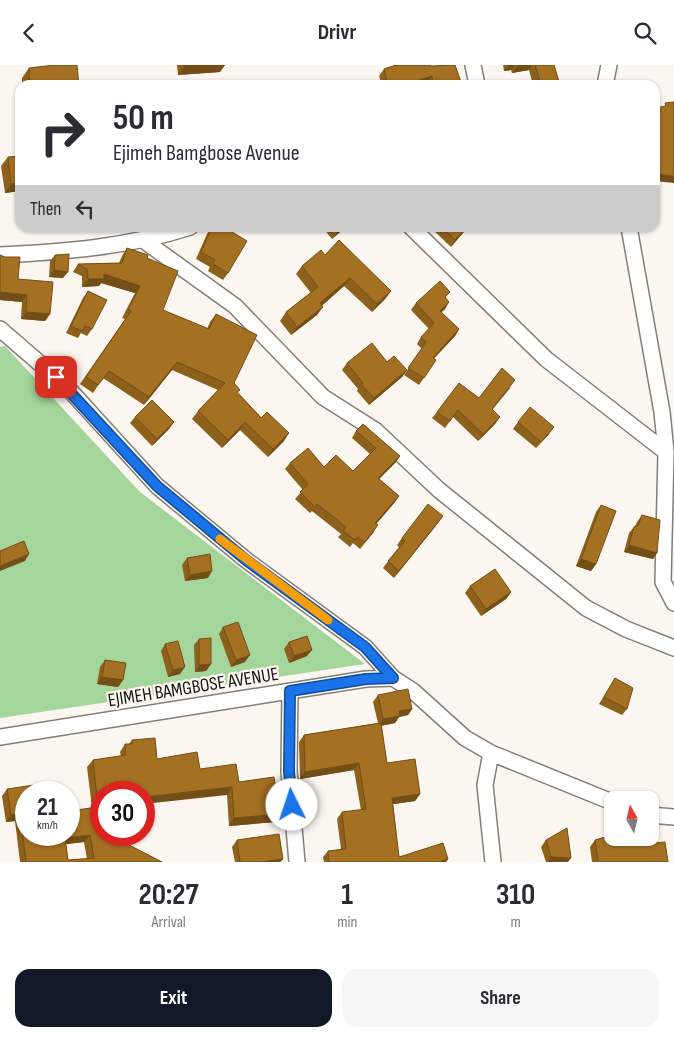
<!DOCTYPE html>
<style>
body{margin:0;font-family:"Sofia Sans Condensed",sans-serif;background:#f7f7f7;color:#2b2b33;height:100vh;display:flex;flex-direction:column;font-size:19px;white-space:nowrap}
*{box-sizing:border-box;margin:0}
p{font-size:16px;color:#7c7c81}
.icon{flex:none;width:28px;height:28px;fill:none;stroke:currentColor;stroke-width:2;stroke-linecap:round;stroke-linejoin:round}
.map{position:relative;height:797px;overflow:hidden}
.drawer{display:flex;flex-direction:column;background:#fff;flex:1}
.drawer>*{flex:none}
.guide{position:absolute;left:15px;top:15px;width:645px;height:152px;border-radius:15px;box-shadow:0 1px 4px #0004;background:#fff;color:#2b2b33;overflow:hidden}
.needle{width:32px;rotate:352deg}
.fabs{position:absolute;left:604px;top:726px;display:grid;gap:10px}
.fabs a{display:grid;place-items:center;width:55px;height:55px;border-radius:10px;background:#fff;box-shadow:0 1px 4px #0004;font-size:25px}
.speed{position:absolute;left:15px;top:716px;display:flex;gap:10px;font-size:25px;font-weight:700;text-align:center}
.speed>*{display:grid;place-content:center;width:65px;height:65px;border-radius:50%;background:#fff;box-shadow:0 1px 4px #0004;line-height:1}
.speed small{font-size:12px;font-weight:400}
.speed .limit{border:8px solid #d22;background:#fff;color:#111}
.pin{position:absolute;display:grid;place-items:center;width:42px;height:42px;color:#fff;margin:-21px;border-radius:10px;box-shadow:0 2px 8px #0006}
.me{position:absolute;width:55px;margin:-28px;rotate:356deg;stroke-linejoin:round;filter:drop-shadow(0 0 4px #0008)}
.turn{display:flex;align-items:center;gap:18px;height:105px;padding:0 15px;font-size:22px}
.turn .icon{width:65px;height:65px;stroke-width:2.5}
.turn b{display:block;font-size:35px;line-height:42px}
.then{display:flex;align-items:center;height:48px;padding:0 15px;background:#0003;gap:10px;font-size:19px}
.eta{display:flex;justify-content:space-evenly;align-items:center;height:85px;text-align:center}
.eta b{font-size:30px;font-weight:700;line-height:35px}
.button{display:flex;gap:10px;margin-top:auto;padding:10px 15px}
.button a{flex:1;height:58px;border-radius:15px;background:#111827;color:#fff;font-size:20px;font-weight:700;line-height:58px;text-align:center}
.button a+a{background:#f7f7f7;color:#2b2b33}
header{display:flex;justify-content:space-between;align-items:center;height:65px;padding:0 15px;background:#fff;font-size:22px;font-weight:700}
.map>svg:first-child{display:block}
.green{fill:#a4d69c}
.lines{fill:none;stroke-linecap:round;stroke-linejoin:round}
.minor-casing{stroke:#837e78;stroke-width:18}
.minor{stroke:#fff;stroke-width:15}
.wall{fill:#8d601c;fill-rule:evenodd}
.shaded-wall{fill:#734e17}
.building{fill:#a47021;stroke:#734e17;fill-rule:evenodd}
.route-casing{stroke:#114b97;stroke-width:12}
.route{stroke:#1a73e8;stroke-width:9}
.slow{stroke:#f59e0b;stroke-width:9}
.labels{text-anchor:middle;stroke-width:4.5;stroke-linejoin:round;paint-order:stroke}
.street-label{font-size:19px;fill:#141210;stroke:#fbf6f0}
</style>
<header><svg class="icon" aria-label="back" viewBox="0 0 24 24"><path d="M15 5l-7 7 7 7"/></svg>Drivr<svg class="icon" aria-label="search" viewBox="0 0 24 24"><circle cx="10" cy="10" r="6"/><path d="M15 15l6 6"/></svg></header>
<div class="map">
<svg width="674" height="797" viewBox="0 0 674 797">
<rect width="100%" height="100%" fill="#fbf6f0"/>
<path class="green" d="M5,281L140,427L365,599L0,653V282Z"/>
<g class="lines">
<g class="minor-casing">
<path id="minor" d="M473,0L477,20
M605,20L609,0
M411,162L546,294L666,387
M629,162L662,347L666,387L663,517L674,538
M143,175L235,241L323,332L375,365L439,425L586,543L626,564L674,583
M0,190C63,187 129,182 190,162
M0,264L66,321L157,421L246,495L365,582L393,613L413,626L465,673L491,688L612,737
M290,626L289,706L297,797
M0,672L366,614L393,613
M491,688L485,720L493,797
M650,750L674,752"/>
</g>
<use href="#minor" class="minor"/>
</g>
<path class="wall" d="M177,0H225L220,7L178,10Z
M396,0L462,20H427V18L421,20H382L379,11L384,4Z
M503,0H556H554L560,20H533L529,5L512,8L511,5L504,6Z
M29,3L79,20H22V13Z
M8,92L20,126L5,128L1,101Z
M212,162L216,164L217,162H224L228,208L223,215L208,206L210,202L196,194L207,169Z
M322,162H346L332,174Z
M430,162H467L451,182Z
M127,183L147,193L163,245L207,264L210,257L216,249L234,318L238,328L284,376L268,392L240,365L222,383L192,354L198,346L218,325L172,305L144,340L103,313L93,328L80,319L125,254L122,253L135,228L101,218L99,221L82,222V211L73,207L78,199L119,198L122,191Z
M0,190L18,214L50,249L45,256L21,254L22,237L0,235Z
M55,190L63,213L49,212L50,196Z
M325,190L391,226L385,234L372,247L344,221L322,240L317,250L291,270L280,256L286,247L311,228L296,209L302,201Z
M88,226L92,264L87,271L81,268L78,273L66,268L83,233Z
M446,233L445,244L441,247L459,264L455,271L433,294L436,295L419,320L404,310L422,284L417,279L421,272L429,264L411,245L416,238Z
M387,297L407,305L402,312L369,340L357,326L358,324L342,305L347,298Z
M511,322L492,345L500,352L495,359L478,376L453,352L445,363L432,353L437,347Z
M135,352L174,357L169,364L152,381L130,358Z
M518,357L549,369L536,383L513,364Z
M356,366L400,391L396,397L379,414L399,431L395,437L376,459L374,467L360,484L353,478L350,482L338,472L341,469L312,446L310,448L295,434L303,425L285,404L290,398L353,406L370,389L352,373Z
M601,440L596,499L591,506L576,501L596,447Z
M642,450L657,488L653,494L624,487L629,468L634,462L635,461L637,457Z
M438,458L394,513L383,503L399,482L397,480L402,473Z
M187,493L208,513L185,516L182,500Z
M470,521L511,527L506,534L481,551L465,528Z
M223,562L245,597L231,602L219,569Z
M199,574L211,599L206,606L195,607L194,580Z
M289,577L307,591L289,598L284,584Z
M165,579L180,609L168,612L161,586Z
M105,595L123,615L118,622L97,619L100,602Z
M615,613L627,644L622,650L599,639Z
M378,630L412,644L408,650L399,652L395,658L381,661L387,698L420,729L415,736L393,739L399,792L448,794L446,797H324L323,792L328,786L341,784L337,754L342,747L361,745L354,705L300,714L299,677L304,670L378,658L373,637Z
M132,675L157,694L200,704L239,717L276,757L229,761L227,730L101,728L129,780L162,797H20L15,756L6,757L2,731L7,724L41,719L26,770L92,743L87,702L93,695L121,691L120,687L125,679H129ZM84,777L87,794L68,795L66,779Z
M612,759V772L632,780L668,797H592L590,782L595,775L609,771V763Z
M237,775L283,794L280,797H235L232,782Z
M546,775L568,797H546L541,782Z"/>
<path class="shaded-wall" d="M185,0H225L220,7L178,10Z
M508,0H515L511,5L504,6Z
M518,0H532L529,5L512,8Z
M432,11L427,18L421,20H404Z
M655,109L674,111V118L655,116Z
M20,118V126L5,128L11,119Z
M343,162H346L332,174L337,168Z
M467,162L464,167L451,182L455,175Z
M54,205L68,207L63,213L49,212Z
M104,209L140,221L135,228L101,218L99,221L82,222L88,214Z
M350,213L344,221L315,247L320,238Z
M391,226L385,234L372,247L377,239Z
M0,227L27,230L22,237L0,235Z
M449,237L445,244L435,253L440,246Z
M323,242L317,250L291,270L297,262Z
M26,247L50,249L45,256L21,254Z
M459,264L455,271L428,300L433,293Z
M177,297L172,305L144,340L149,332Z
M407,305L402,312L369,340L374,333Z
M500,352L495,359L478,376L483,369Z
M174,357L169,364L152,381L157,374Z
M245,357L240,365L222,383L228,375Z
M554,362L549,369L536,383L541,377Z
M289,368L284,376L268,392L273,384Z
M400,391L396,397L374,419L378,413Z
M399,431L395,437L371,465L375,458Z
M443,451L438,458L394,513L399,506Z
M629,480L657,488L653,494L624,487Z
M29,489L25,496L0,506V501Z
M581,494L596,499L591,506L576,501Z
M212,506L208,513L185,516L190,510Z
M511,527L506,534L481,551L486,544Z
M312,585L307,591L289,598L294,591Z
M250,590L245,597L231,602L236,595Z
M211,599L206,606L195,607L199,600Z
M185,602L180,609L168,612L173,605Z
M102,612L123,615L118,622L97,619Z
M412,644L408,650L399,652L395,658L379,661L383,654L399,646Z
M359,698L354,705L300,714L305,707Z
M232,722L227,730L144,739V732Z
M420,729L415,736L387,740L392,733Z
M20,748L15,756L6,757L11,750Z
M282,749L276,757L229,761L234,753Z
M90,770L84,777L60,780L65,773Z
M551,792L571,793L568,797H548Z
M283,794L280,797H261Z
M448,794L446,797H439Z"/>
<path class="building" d="M55,0H77L79,20H30L29,3Z
M396,0H430V1L455,0L462,20H433L432,11L404,20H388L384,4Z
M535,0H554L560,20H541Z
M674,37V111L655,109V43L666,41L665,38Z
M20,91V118L11,119L8,92Z
M212,162L217,165L218,162H224L247,176L228,208L213,199L215,195L201,187Z
M333,162H343L337,168Z
M442,162H467L455,175Z
M339,175L391,226L377,239L350,213L320,238L323,242L297,262L286,247L318,222L302,201L321,185L325,190Z
M127,183L148,190L147,193L178,206L163,245L209,264L216,249L257,270L234,318L240,325L237,327L261,353L267,347L289,368L273,384L245,357L228,375L198,346L225,318L177,297L149,332L109,306L98,320L86,312L131,246L128,245L140,221L104,209V214H88L87,204L78,199L122,198Z
M69,189L68,207L54,205L55,190Z
M0,190L5,192H20L18,214L53,217L50,249L26,247L27,230L0,227Z
M440,216L450,227L445,232L449,237L440,246L459,264L433,293L436,295L424,313L408,303L426,277L421,272L434,258L416,238Z
M88,226L107,235L92,264L85,261L82,266L71,261Z
M372,278L387,297L394,291L407,305L374,333L361,319L363,318L347,298Z
M502,303L515,315L492,344L500,352L483,369L458,345L450,356L437,347L459,318L479,333Z
M152,335L174,357L157,374L135,352Z
M530,342L554,362L541,377L518,357Z
M363,359L400,391L378,413L399,431L375,458L378,460L365,477L357,472L355,475L343,466L346,462L317,439L315,442L300,427L308,419L290,398L308,383L324,402L336,390L353,406L376,383L356,366Z
M428,439L443,451L399,506L388,496L405,476L402,473Z
M601,440L616,446L596,499L581,494Z
M642,450L660,455L657,488L629,480L634,462L638,461Z
M24,476L29,489L0,501V486Z
M210,489L212,506L190,510L187,493Z
M495,504L511,527L486,544L470,521Z
M238,557L250,590L236,595L223,562Z
M307,571L312,585L294,591L289,577Z
M211,573V599L199,600V574Z
M178,576L185,602L173,605L165,579Z
M105,595L126,598L123,615L102,612Z
M615,613L633,623L627,644L604,632Z
M408,624L412,644L399,646L400,651L383,654L378,630Z
M381,658L387,698L415,694L420,729L392,733L399,792L443,778L448,794L439,797H329L328,786L346,784L342,747L366,744L359,698L305,707L304,670Z
M155,673L157,694L197,687L200,704L236,699L239,717L274,712L278,736H281L282,749L234,753L232,722L144,732V728H101V770H127L129,780L162,797H26L20,748L11,750L7,724L41,719L42,728H26V770H69V746L98,742L93,695L126,690L125,679H132V675ZM90,770L94,793L68,795L65,773Z
M567,763L571,793L551,792L546,775Z
M279,769L283,794L261,797H240L237,775Z
M612,770V772H630L632,780L665,777L668,797H598L595,775Z"/>
<g class="lines">
<g class="route-casing">
<path id="route" d="M56,312L157,421L246,495L365,582L393,613L366,614L290,626L289,706L292,740"/>
</g>
<use href="#route" class="route"/>
<path class="slow" d="M220,474L328,555"/>
</g>
<g class="labels">
<g class="street-label">
<text transform="translate(193 621) rotate(-9)" y="7">EJIMEH BAMGBOSE AVENUE</text>
</g>
</g>
</svg>
<div class="fabs">
<a><svg class="needle" viewBox="-14 -14 28 28"><path d="M0-13l5 13h-10z" fill="#e53935"/><path d="M0 13l5-13h-10z" fill="#7c7c81"/></svg></a>
</div>
<div class="speed"><div>21<small>km/h</small></div><div class="limit">30</div></div>
<div class="pin" style="left:56px;top:312px;background:#d93025"><svg class="icon" aria-label="arrive" viewBox="0 0 24 24"><path d="M6 21V4h12l-3 4 3 4H6"/></svg></div>
<svg class="me" style="left:292px;top:740px" viewBox="-20 -20 40 40"><circle r="19" fill="#fff"/><path d="M0-13L10 11 0 6-10 11z" fill="#1a73e8"/></svg>
<div class="guide">
<div class="turn"><svg class="icon" aria-label="right" viewBox="0 0 24 24"><path d="M7 20v-9h11M14 6l5 5-5 5"/></svg><div><b>50 m</b>Ejimeh Bamgbose Avenue</div></div>
<div class="then">Then<svg class="icon" aria-label="left" viewBox="0 0 24 24"><path d="M17 20v-9H6M10 6l-5 5 5 5"/></svg></div>
</div>
</div>
<section class="drawer">
<div class="eta">
<div><b>20:27</b><p>Arrival</p></div>
<div><b>1</b><p>min</p></div>
<div><b>310</b><p>m</p></div>
</div>
<div class="button"><a>Exit</a><a>Share</a></div>
</section>
